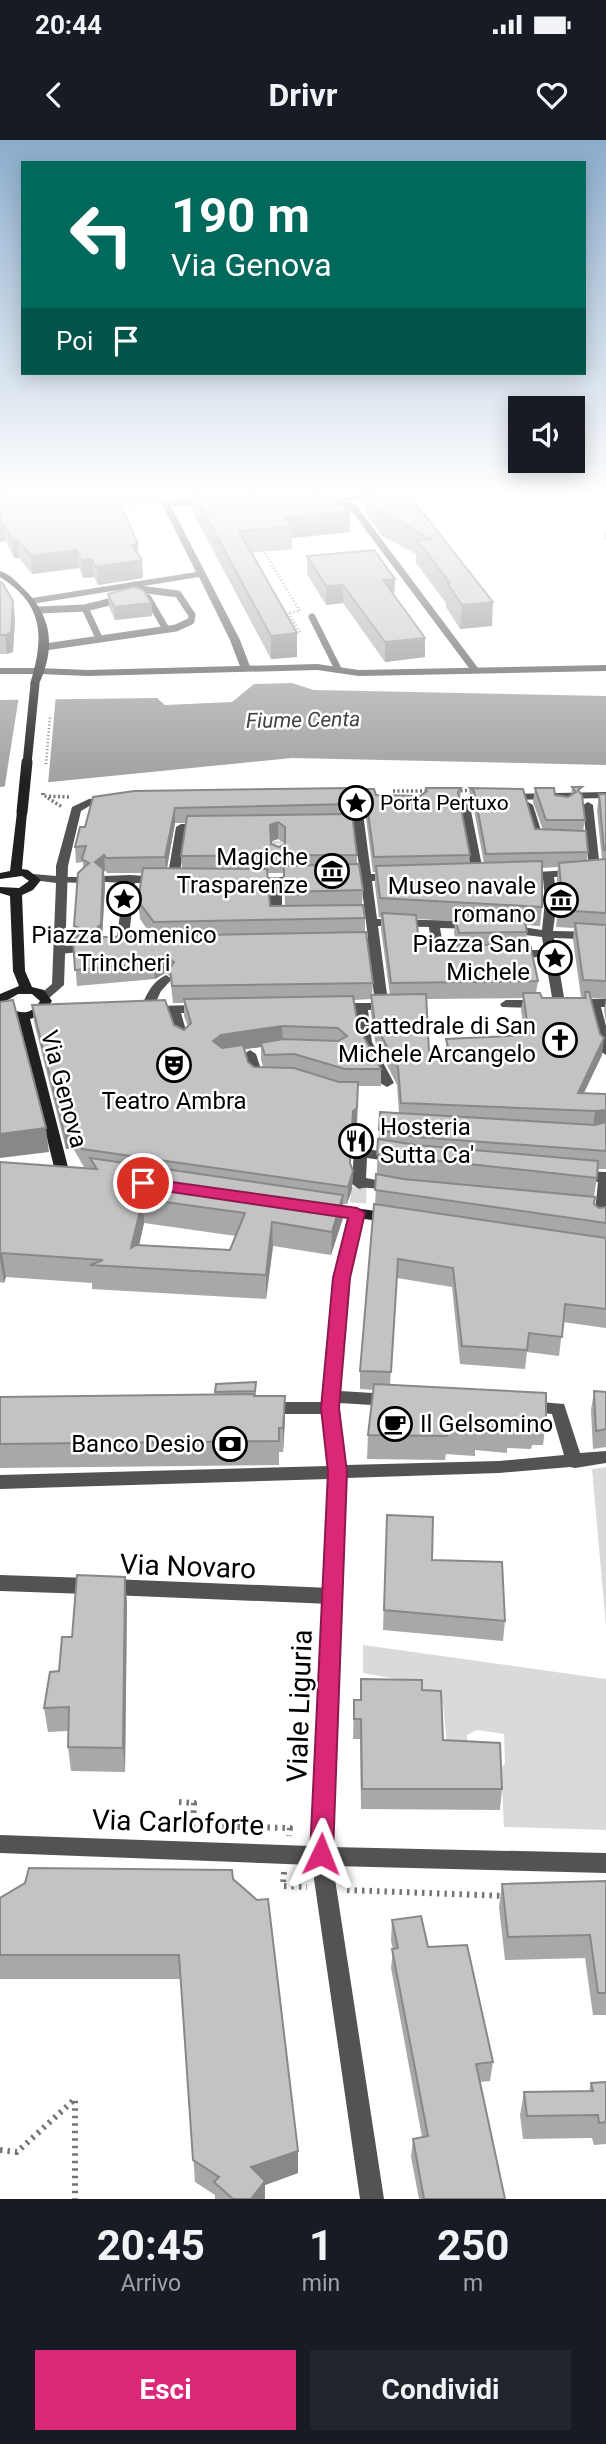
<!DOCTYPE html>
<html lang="it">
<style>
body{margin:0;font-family:Roboto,sans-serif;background:#20242c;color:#f1f3f6;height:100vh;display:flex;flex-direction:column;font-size:26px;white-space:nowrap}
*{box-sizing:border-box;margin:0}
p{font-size:23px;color:#9ea1a6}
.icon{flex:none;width:38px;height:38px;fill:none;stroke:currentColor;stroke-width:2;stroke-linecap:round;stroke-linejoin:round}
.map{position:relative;height:2059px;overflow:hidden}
.sheet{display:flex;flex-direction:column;background:#171b24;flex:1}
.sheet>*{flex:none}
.guide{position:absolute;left:21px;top:21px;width:565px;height:214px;border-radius:0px;box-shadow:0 4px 18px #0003;background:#00695c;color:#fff;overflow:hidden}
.controls{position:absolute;left:508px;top:256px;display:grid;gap:14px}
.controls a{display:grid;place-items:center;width:77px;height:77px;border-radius:0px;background:#171b24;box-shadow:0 4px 18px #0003;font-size:35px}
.pin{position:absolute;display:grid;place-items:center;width:60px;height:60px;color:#fff;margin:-30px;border:4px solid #fff;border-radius:50%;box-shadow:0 2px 7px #0007}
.me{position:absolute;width:77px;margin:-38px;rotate:2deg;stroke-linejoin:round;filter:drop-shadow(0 0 5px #0008)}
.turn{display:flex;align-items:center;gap:24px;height:147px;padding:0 35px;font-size:32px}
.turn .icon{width:91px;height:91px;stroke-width:2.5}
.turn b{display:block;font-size:49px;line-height:60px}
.then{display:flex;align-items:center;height:66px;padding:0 35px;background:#0003;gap:14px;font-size:26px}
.eta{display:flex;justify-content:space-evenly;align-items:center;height:119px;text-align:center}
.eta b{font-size:42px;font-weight:700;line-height:49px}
.action{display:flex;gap:14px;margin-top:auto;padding:14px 35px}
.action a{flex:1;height:80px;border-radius:0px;background:#db2777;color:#fff;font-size:28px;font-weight:700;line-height:80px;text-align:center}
.action a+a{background:#20242c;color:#f1f3f6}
.status{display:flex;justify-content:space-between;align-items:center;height:49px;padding:0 35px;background:#171b24;direction:ltr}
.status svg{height:19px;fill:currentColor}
header{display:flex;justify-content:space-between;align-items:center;height:91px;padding:0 35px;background:#171b24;font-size:32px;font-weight:700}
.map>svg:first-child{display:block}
.green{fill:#dadada}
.water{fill:#a1a1a1}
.pier{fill:#fff}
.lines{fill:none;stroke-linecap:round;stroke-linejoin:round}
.stream{stroke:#a1a1a1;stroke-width:4.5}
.pedestrian-tunnel-far1{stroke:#d9d9d9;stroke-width:11;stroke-dasharray:11 6;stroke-linecap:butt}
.pedestrian-tunnel{stroke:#d9d9d9;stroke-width:16;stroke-dasharray:16 8;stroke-linecap:butt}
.path-far2{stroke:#757575;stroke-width:2.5;stroke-dasharray:1 2.5;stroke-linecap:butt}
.path-far1{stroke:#757575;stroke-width:3.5;stroke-dasharray:2 2.5;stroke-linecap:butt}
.path{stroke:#757575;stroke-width:6;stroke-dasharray:2.5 5;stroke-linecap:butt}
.service-far2{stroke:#535353;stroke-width:7}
.service-far1{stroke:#535353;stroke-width:11}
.service{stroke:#535353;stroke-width:16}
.pedestrian{fill:#535353;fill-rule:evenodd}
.minor{fill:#535353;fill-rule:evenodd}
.tertiary{fill:#535353;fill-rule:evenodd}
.secondary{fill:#202020;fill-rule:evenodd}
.secondary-bridge-far1{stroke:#202020;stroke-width:9}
.secondary-bridge{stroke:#202020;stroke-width:11}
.wall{fill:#a8a8a8;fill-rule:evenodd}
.shaded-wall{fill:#888}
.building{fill:#c3c3c3;stroke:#888;stroke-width:2;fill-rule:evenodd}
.route{fill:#db2777;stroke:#8e194d;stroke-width:2}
.labels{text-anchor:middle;stroke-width:5;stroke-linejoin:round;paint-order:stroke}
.far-water-label{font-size:21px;font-style:italic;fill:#424242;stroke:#fff}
.far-poi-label{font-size:21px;fill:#000;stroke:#fff;text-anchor:start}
.poi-label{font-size:24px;fill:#000;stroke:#fff;text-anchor:end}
.street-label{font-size:24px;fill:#000;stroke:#fff}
.near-street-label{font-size:28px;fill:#000;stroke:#fff}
</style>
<div class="status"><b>20:44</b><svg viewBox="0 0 49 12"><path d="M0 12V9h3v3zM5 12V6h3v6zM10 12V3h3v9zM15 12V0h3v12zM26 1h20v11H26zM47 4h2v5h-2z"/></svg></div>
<header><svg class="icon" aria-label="back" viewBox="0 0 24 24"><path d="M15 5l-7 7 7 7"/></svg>Drivr<svg class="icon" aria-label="heart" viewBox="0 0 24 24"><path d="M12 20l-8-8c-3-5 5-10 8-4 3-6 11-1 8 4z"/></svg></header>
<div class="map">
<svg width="606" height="2059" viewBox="0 0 606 2059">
<rect width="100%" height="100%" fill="#fff"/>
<path class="green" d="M606,1327V1486L592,1329Z
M363,1505L606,1539V1690L504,1687L501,1630L505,1622L504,1594L477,1590L467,1595V1605H447L443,1564L428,1566L403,1540L363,1533Z"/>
<path class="water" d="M292,543L314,550L606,556V625L292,618L0,647V560L157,558L165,565L232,562L254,544Z"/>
<path class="pier" d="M56,554L48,645L4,651L19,556Z"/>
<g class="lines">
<path class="stream" d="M316,358L350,354
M113,361L199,360"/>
<path class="pedestrian-tunnel-far1" d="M277,701V704"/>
<path class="pedestrian-tunnel" d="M358,1063L359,1044"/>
<path class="path-far2" d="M121,366L152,365
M606,394V401
M261,407L300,471L288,473L300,492
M46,624L50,577"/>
<path class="path-far1" d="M393,651H430
M456,651L476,650
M43,653V656L70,657
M48,658L62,667"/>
<path class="path" d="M179,1662L194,1663L193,1686L290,1688L289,1696
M284,1732L283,1746L307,1747
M347,1750L506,1756
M0,2010L17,2012L75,1959V2059"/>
<path class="service-far2" d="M137,454L148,458L166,489
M85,468L121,459
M39,470L85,468L99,498
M312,477L338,529
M45,507L176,488L191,481L192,475L178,454L139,449L134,445"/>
<path class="service-far1" d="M0,1443L45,1445"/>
<path class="service" d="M0,1443L88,1446
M111,1447L331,1456"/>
<path class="pedestrian" d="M356,655L361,658L371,734H395L401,737L395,740L372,741L377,779L472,781L478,785L472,789L440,788L444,811L451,812L453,815C449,820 436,820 432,815L429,787L378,786L388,862L396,866L390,870H368L372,902L394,943L387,947L380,943L360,902L355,870L336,871L330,867L336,863H375L368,806H348L342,802L348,798H368L361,741H341L335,738L341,735L360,734L354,688H335L330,685L335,682H354L351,658Z
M528,662L533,665L543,697L551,698V702L539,703L534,700L523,665Z
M588,662L593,665L600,729H606V735L554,737L557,761L553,791L606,792V800L554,798L565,863L559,867L553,863L545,817L513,818L507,814L513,810H544L542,797L509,793L503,789L509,785L542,790L545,761L543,738H523L517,735L519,733L589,729L583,665Z
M465,663L470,666L484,736L478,739L472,736L460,666Z
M181,684H203L208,687L203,690H186L179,740L173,743L167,740L176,687Z
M130,735L160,737L166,740L160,743H135L128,805L122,809L116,805L124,743L105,742L99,739L105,736Z
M304,736L310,739L308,741L282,743V777L287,780L281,784L272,782L270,780V744H251L245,741L251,738Z
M62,737H82L88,740L82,743L58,742V738Z
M75,805L79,806L81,809L79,812L60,814L54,810L60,806Z
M166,835L172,839L161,851L154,866L201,865L207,869L201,873H181L189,901L188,904L183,905L177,901L168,873L146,874L140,870C146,856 151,842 166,835Z
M572,859H606V867H601L606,886V915L600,911L589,867L568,866L566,863Z
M506,860H538L544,864L538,868L502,867L500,864Z
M250,910L256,914L263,935L269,939L267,942L258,943L251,939L244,914Z
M362,985L369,989L368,1009L400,1015L402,1018L395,1022L367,1018L366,1038L397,1044L399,1047L397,1050C384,1053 371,1045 359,1049L352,1044L355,989Z
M579,1031L606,1032V1084H596L594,1081L598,1042L574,1039L572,1036Z"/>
<path class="minor" d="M366,354H389L346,361L356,365L478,528V532H472L350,369L336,363L316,365L312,363Z
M211,361L212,363L208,365L171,366L240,500L251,529L249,531L241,529L230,500L199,437L32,464L28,461L32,458L196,432L162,364L166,362Z
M0,528H39L44,531L39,534H0Z
M606,652V658L506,660L501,657L506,654Z
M381,655L385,656V660L334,662L329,659L334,656Z
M111,658L115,659V663L91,665L81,671L68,726L64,845L48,859H40L38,856L52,844L56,743L33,740L27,737L33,734L56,736V726L72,667L89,659Z
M357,1068L364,1073L349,1138L340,1251L389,1254L395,1256L397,1260L395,1264L389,1266L339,1263L346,1325L499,1321L564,1315L552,1274L522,1271L520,1267L522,1263L528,1261L564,1264L580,1313L606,1311V1323L575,1328L570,1327L499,1333L346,1338L331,1707L606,1713V1733L333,1726L384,2059H360L312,1725L0,1713V1695L311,1706L329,1339L0,1349V1335L329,1326L323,1274H267L261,1272L259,1268L261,1264L267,1262H322L335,1138L350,1073Z"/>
<path class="tertiary" d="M317,524L359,530L606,525V531L359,536L317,530L88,536L39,534L34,531L39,528L88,530Z"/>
<path class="secondary" d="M0,431C9,434 15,440 22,447C53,476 56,508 38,546L30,544C44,498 45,465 0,437Z
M22,669L27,672L22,729L28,730L41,740L33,750L22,755L25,831L32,847L44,850L52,861L42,875L30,879L68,1027L80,1030L82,1033L75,1038L57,1034L55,1031L18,880L0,874V854L19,846L13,831L10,756L0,753V747L19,748L29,741L22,736L0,739V733L10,731L17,672ZM18,854H32L40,861C29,879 16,872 1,864Z
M327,1064L390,1073L397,1078L390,1083L322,1072L320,1069L322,1066Z"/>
<path class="secondary-bridge-far1" d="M27,624L35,544"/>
<path class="secondary-bridge" d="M22,672L27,622"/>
</g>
<path class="wall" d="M0,354L139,415L142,420L143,438L98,445L94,437L83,438L79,428L32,434L19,418H14L6,401L0,402Z
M119,354H319L350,371V392L292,398V409L252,413L297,493V517L271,519L191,369V360H186L184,355L121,359Z
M366,354H408L492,486L460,489L446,467V463L416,423V414L382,396L366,374Z
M307,416L395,439L394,456L425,517L385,522L343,463L326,465L307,434Z
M0,442L15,479L13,512L7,514H0Z
M108,454L151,463L152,476L115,480L109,467Z
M572,647L581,654L585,680L583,691L588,712L587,720L602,719L597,671L599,654H606V883L604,870L606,859L590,858L602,915L584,953L606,954V1029H598L594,1057V1064L599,1068L606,1067V1188L563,1182L559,1216L527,1212L525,1229L460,1224L452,1147L397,1138L390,1245L546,1281L543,1305H532L531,1309L507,1308V1313L475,1310V1316L446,1314L445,1320L367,1319L368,1295L374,1250L360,1249V1231L375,1065L380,972L399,973L397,945L375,901L371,873V859L354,860L358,886L381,929V946H358L357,985L352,989L350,1025L352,1049L347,1064H343V1078L331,1115L273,1106L266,1159L92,1149V1143L6,1137L4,1143L0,1142V1022L91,1029V1028L84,1027L73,1008L66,1009L34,882L32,865L174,885L184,890L188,886L184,876V863H173L170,836L165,833L155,839L77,846L73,799L75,798L74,786L83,729V722L76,723L75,707L85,687L93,657L351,664V674L357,715V724L363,750L362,765L365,778V792L373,843L372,855H390L381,789V777H379L375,745V732H373L364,663L365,649L376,655L420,656L426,652V648H461L460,662L470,715L469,723H484L473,665L469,662L470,648L535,689L543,690L533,662L535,648L555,655L568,657L571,655ZM175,683H186L181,716L182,728H167ZM278,699L285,704L279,707L271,704L270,701ZM558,727L557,740L559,759L556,787L574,788L573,800L581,857H584V858H542L536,853L538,841L526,804L527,792L526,785L540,786L542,767V728ZM105,730L107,733H143L138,761L140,779L152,796L102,797L105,745L104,732ZM268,733H284L285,766H270ZM416,779L455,781L454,793L457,806H439L419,803ZM523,858L521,870L525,895L446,899V913L440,917L429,911L426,859ZM261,907V920L263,927H254L248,922L244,909ZM144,1083L236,1096L230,1110L139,1106Z
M256,1242V1256L285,1280L283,1312H279V1325L0,1328V1257L215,1254V1252Z
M594,1251L606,1252V1307L593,1309L591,1270Z
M387,1375L432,1420L505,1481L503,1501L383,1490Z
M127,1461L125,1632L71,1631L68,1607V1591L48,1592L44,1568L72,1497Z
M361,1539L422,1550L443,1600L502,1649L500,1670L361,1669L360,1599H353L354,1560H361Z
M233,1739L298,2011V2033L265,2045V2059H215V2055L195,2042L181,1839H0V1758Z
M606,1741V1875H593L585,1818L505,1820L499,1767L502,1744Z
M392,1780L428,1807L493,1922L490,1941L480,1942L505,2059H419L411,2017L413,1999L422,1997L391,1828L393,1809L391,1801Z
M606,1942V2004L594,2005L592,1998L523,1999L520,1975L524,1952L589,1951L591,1943Z"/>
<path class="shaded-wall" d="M350,371V392L292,398V387L286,377Z
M0,384H4L6,401L0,402Z
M18,400L19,418H14L12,401Z
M138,404L139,420H142L143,438L98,445L96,427L132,405Z
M77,410L79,428L32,434L31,416Z
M92,419L94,437L83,438L81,420Z
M395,439L394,457L383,440Z
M343,445V463L326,465V446Z
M13,461L15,479L13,512L7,514L5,495Z
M493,462L492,486L460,489L462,465Z
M151,463L152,476L115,480L114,467Z
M297,493V517L271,519V496Z
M425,498V517L385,522V502Z
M175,668V683L166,733L165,717Z
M278,682V699L270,702V685Z
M104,715L105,730L104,732L105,745L102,800L92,792L95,722Z
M164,816L165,833L155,839L154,823Z
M282,886L283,903H261V907L222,912L213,901L221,895Z
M604,898L602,915L575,971L578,953Z
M358,942L357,985L352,989L349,1041L353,971Z
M606,970V987L593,989L595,971Z
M46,988L49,1012L0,1018V994Z
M71,991L73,1008L66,1009L64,992Z
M353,1031L352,1049L347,1064L348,1047Z
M343,1055V1078L331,1115L332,1092Z
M143,1059L144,1083L134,1127L131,1108Z
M272,1082L273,1106L266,1159V1135Z
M2,1113L6,1137L4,1143L0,1119Z
M285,1256V1280L283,1312V1288Z
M125,1437L127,1461L125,1632L123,1608Z
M298,2011V2033L265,2045V2059H251V2027Z"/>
<path class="building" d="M0,354H116L138,404L132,405L142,420L96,427L92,419L81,420L77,410L31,416L18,400L12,401L4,384H0Z
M194,354H319L350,371L286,377L292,387L239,391L297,493L271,496Z
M368,354H408L493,462L462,465L447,443H450L417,400L431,399L383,373Z
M374,410L395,439L383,440L425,498L385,502L343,445L326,446L307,416Z
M0,442H2L13,461L11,493L5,495H0Z
M134,447L143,450L151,463L114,467L108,454Z
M572,647H582L578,650L582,655L585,680H546L535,648H554L555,655L568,657L576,652Z
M349,648L351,664L175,668L165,717L106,718L104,715L95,722L103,729L101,784L92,792L101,797L366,792L373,843L172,846L170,828L174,822L164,816L154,823L75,830L73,799L82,794L80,788L74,786L78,733L89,723L82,719L86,706L75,707L80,687H85L93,657L134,651Z
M426,648H461L458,652L470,715L374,717L365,649H374L376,655L420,656L427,651Z
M470,648L523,649L535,689L586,691L588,712L486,714L474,651Z
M599,654H606V710H604Z
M352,674L357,715L181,716L187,676ZM278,682L285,687V704L279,707L271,704L270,685Z
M606,719V773L558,770L561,745L559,723Z
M542,721V767L380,758L376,726Z
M359,724L363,750L284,752V726Z
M143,728L267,729L270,766L363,765L365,778L154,782L138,761Z
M382,773L416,775L419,803L439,806L530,804L538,841L391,843Z
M455,778L525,782L527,792L459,793Z
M575,783L606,785V841L583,840Z
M585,852H589L600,894L604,898L578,953L606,954V970L595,971L401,963L398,927L375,884L371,855L426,854L429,911L440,917L449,911L446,899L529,895L523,853H540L542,858H586Z
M353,856L358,886L381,929H345L294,914L265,915L261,903L283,899L338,901L347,896L338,888L282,886L221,895L213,901L222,908L243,905L248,922L254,927L294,928L339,942H358L357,968L353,971L350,1023L353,1031L348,1047L82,1009L71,991L64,992L32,865L165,860L174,885L184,890L191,883L184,859Z
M13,860L46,988L0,994V862Z
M380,972L595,985L606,982V1011L416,997L379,990Z
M378,999L416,1005L598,1021L597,1038L377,1014Z
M90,1018L343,1055L332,1092L272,1082L266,1135L90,1125L103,1120L2,1113L0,1119V1022L97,1029ZM143,1059L245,1073L230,1110L136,1105L131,1108Z
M376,1034L403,1039L595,1057L594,1064L599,1068L606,1067V1083L375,1050Z
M374,1064L606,1098V1169L565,1164L562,1197L529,1193L527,1210L462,1206L453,1128L398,1119L391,1232L360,1231Z
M256,1242L255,1251L215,1252L216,1244Z
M374,1244L546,1253V1281H534V1285L509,1283V1288L477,1286V1292L448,1290L447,1296L368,1295Z
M594,1251L606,1252V1289L596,1291Z
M254,1254V1256H285L283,1288H279V1301L0,1304V1257Z
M387,1375L433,1377L432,1420L502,1422L505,1481L384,1470Z
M77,1435L125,1437L123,1608L68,1607L69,1567L44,1568L50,1532L59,1531L62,1497H72Z
M361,1539L422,1540V1550L441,1551L443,1600L500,1603L502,1649H362L361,1579H354V1560H361Z
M29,1728L232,1730L233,1739L257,1760L268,1759L298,2011L251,2027L265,2041L251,2059H233L214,2042L219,2037L193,2020L179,1815H0V1758L25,1743Z
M606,1741V1853H598L590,1795L508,1797L502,1744Z
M421,1776L428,1807L467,1805L493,1922L476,1924L505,2059H424L413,1999L428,1996L392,1809L398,1808L392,1780Z
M606,1942V1982L599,1983L598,1975L527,1976L524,1952L593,1951L591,1943Z"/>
<linearGradient id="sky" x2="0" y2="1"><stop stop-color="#8baccc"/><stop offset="0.55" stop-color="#fff"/><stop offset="1" stop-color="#fff" stop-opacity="0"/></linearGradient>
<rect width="606" height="642" fill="url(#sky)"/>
<path class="route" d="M143,1038L357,1068L365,1073L350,1138L339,1268L347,1332L333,1714L329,1722L321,1725L313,1722L310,1714L328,1332L321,1268L333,1138L348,1078L137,1047V1040Z"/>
<defs>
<g id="sight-ring" transform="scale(1.75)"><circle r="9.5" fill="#fff" stroke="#000" stroke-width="1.5"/><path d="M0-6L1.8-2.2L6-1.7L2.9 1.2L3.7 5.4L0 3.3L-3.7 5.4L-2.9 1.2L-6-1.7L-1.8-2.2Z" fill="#000"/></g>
<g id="museum-ring" transform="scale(1.75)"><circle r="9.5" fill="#fff" stroke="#000" stroke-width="1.5"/><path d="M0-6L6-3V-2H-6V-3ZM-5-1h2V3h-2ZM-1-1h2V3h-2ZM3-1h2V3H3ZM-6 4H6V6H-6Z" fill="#000"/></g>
<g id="church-ring" transform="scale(1.75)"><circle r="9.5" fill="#fff" stroke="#000" stroke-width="1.5"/><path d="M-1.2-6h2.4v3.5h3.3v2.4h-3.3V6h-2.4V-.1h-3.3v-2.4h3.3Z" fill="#000"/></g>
<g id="theatre-ring" transform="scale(1.75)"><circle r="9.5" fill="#fff" stroke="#000" stroke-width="1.5"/><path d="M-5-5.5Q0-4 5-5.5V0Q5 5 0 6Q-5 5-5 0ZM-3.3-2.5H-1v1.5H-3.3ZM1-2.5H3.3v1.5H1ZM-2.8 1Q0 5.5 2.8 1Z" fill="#000"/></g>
<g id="restaurant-ring" transform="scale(1.75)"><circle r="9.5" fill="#fff" stroke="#000" stroke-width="1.5"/><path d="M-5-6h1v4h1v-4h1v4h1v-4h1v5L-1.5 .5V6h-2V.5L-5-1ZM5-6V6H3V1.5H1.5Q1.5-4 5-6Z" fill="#000"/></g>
<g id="cafe-ring" transform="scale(1.75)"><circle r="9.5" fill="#fff" stroke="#000" stroke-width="1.5"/><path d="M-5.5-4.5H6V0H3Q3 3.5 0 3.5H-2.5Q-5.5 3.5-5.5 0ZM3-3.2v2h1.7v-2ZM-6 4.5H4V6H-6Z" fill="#000"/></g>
<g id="bank-ring" transform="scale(1.75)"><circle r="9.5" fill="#fff" stroke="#000" stroke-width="1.5"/><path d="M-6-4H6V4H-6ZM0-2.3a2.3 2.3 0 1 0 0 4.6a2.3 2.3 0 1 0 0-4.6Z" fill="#000"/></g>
</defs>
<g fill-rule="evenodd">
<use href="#sight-ring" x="356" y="663"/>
<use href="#museum-ring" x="332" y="731"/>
<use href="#sight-ring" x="124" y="759"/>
<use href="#museum-ring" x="561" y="760"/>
<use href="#sight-ring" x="555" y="818"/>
<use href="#church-ring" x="560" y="900"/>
<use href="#theatre-ring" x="174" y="925"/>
<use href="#restaurant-ring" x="356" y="1001"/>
<use href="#cafe-ring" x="395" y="1284"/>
<use href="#bank-ring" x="230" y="1304"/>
</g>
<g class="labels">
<g class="far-water-label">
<text transform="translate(303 580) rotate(-1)" y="7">Fiume Centa</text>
</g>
<g class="far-poi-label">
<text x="380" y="670">Porta Pertuxo</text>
</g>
<g class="poi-label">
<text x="308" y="725">Magiche<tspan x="308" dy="28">Trasparenze</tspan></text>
<text x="536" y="754">Museo navale<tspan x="536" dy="28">romano</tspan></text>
<text x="124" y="803" text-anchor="middle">Piazza Domenico<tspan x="124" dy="28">Trincheri</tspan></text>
<text x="530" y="812">Piazza San<tspan x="530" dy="28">Michele</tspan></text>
<text x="536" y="894">Cattedrale di San<tspan x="536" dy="28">Michele Arcangelo</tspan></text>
<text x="174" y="969" text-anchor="middle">Teatro Ambra</text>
<text x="380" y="995" text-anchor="start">Hosteria<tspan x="380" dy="28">Sutta Ca'</tspan></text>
<text x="420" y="1292" text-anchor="start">Il Gelsomino</text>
<text x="205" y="1312">Banco Desio</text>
</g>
<g class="street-label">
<text transform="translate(64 949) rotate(75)" y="8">Via Genova</text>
</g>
<g class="near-street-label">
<text transform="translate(188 1426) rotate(2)" y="10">Via Novaro</text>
<text transform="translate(299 1566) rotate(-88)" y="10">Viale Liguria</text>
<text transform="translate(178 1682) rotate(2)" y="10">Via Carloforte</text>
</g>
</g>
</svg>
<div class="controls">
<a><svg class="icon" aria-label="sound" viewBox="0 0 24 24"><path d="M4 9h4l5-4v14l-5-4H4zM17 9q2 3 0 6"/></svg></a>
</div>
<div class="pin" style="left:143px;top:1043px;background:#d93025"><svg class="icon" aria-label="arrive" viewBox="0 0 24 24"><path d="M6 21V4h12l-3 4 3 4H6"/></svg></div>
<svg class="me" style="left:321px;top:1714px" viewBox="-20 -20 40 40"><path d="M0-17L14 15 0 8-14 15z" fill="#db2777" stroke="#fff" stroke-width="4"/></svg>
<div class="guide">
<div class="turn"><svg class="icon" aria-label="left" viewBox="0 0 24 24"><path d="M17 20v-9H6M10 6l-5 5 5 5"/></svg><div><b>190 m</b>Via Genova</div></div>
<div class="then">Poi<svg class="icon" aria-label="arrive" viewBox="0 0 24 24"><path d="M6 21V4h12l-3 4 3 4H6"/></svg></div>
</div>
</div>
<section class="sheet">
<div class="eta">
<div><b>20:45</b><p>Arrivo</p></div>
<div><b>1</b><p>min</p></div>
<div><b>250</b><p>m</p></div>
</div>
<div class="action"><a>Esci</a><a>Condividi</a></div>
</section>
